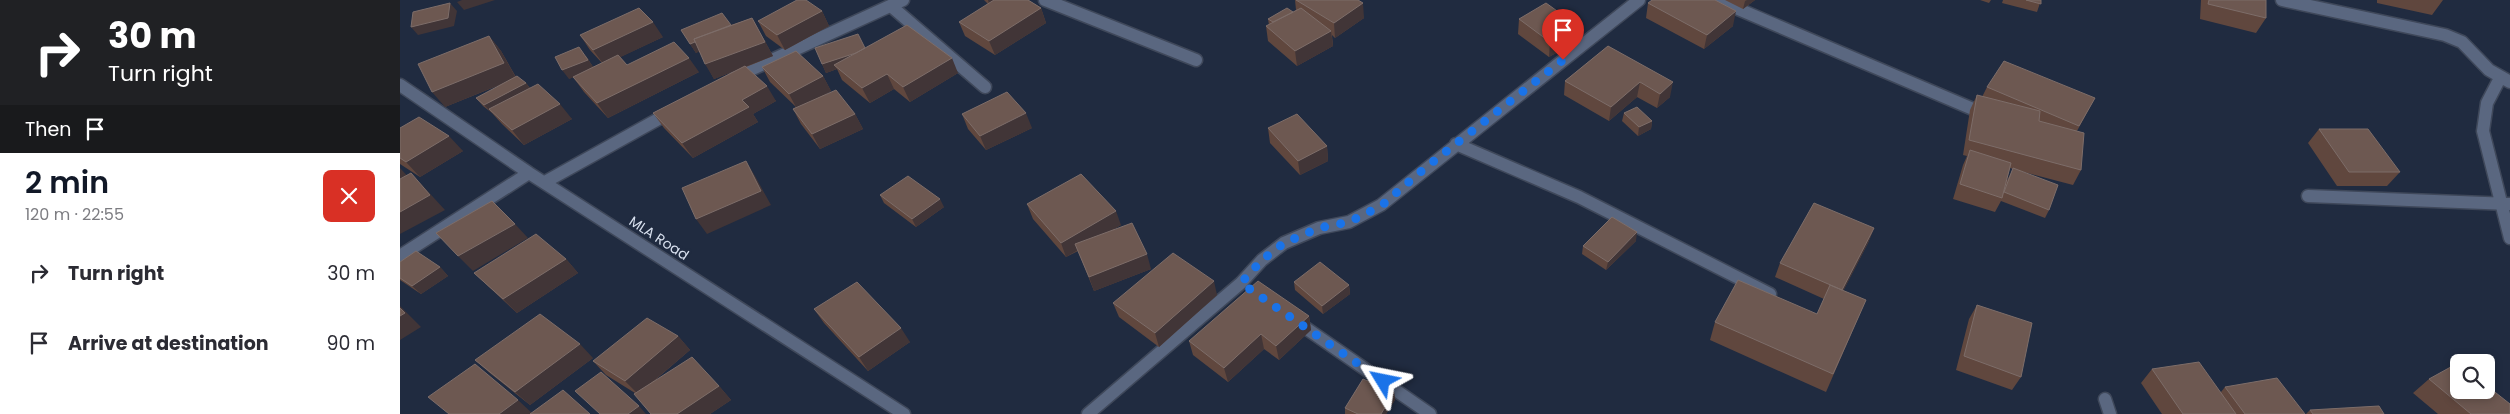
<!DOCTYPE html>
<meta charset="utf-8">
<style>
body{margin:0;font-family:Poppins,sans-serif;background:#f7f7f7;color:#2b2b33;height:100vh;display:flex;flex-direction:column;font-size:19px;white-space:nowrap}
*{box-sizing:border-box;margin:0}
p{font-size:16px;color:#7c7c81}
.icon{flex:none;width:28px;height:28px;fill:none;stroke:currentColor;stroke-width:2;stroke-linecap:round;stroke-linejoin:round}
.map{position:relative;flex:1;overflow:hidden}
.drawer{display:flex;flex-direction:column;background:#fff;width:400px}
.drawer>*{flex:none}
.hud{background:#202124;color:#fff;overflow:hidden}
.buttons{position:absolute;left:2050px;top:354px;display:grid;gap:10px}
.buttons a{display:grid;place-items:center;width:45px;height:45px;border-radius:8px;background:#fff;box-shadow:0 2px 8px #0003;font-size:25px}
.pin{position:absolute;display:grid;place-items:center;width:42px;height:42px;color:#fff;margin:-51px -21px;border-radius:50% 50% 50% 0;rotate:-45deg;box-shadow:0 0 5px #0007}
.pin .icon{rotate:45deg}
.me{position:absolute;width:55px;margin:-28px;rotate:305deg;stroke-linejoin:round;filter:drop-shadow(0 0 4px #0008)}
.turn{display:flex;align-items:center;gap:18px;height:105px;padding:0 25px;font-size:22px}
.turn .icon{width:65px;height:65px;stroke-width:2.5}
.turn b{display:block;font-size:35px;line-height:42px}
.then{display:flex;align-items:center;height:48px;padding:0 25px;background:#0003;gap:10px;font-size:19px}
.round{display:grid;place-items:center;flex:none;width:52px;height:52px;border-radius:8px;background:#f7f7f7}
.overview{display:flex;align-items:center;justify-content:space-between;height:85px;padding:0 25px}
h1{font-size:30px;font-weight:600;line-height:38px;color:#111827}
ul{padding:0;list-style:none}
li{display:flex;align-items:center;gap:15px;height:70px;padding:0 25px}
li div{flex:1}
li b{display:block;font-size:19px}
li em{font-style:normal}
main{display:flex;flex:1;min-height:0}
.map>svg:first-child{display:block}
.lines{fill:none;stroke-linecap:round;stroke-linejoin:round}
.minor-casing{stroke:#3f485a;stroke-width:15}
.minor{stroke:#5a6780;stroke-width:12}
.wall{fill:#60473e;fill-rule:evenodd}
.shaded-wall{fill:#413537}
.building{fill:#6d5851;stroke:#7d6d69}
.route{stroke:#1a73e8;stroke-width:9;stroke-dasharray:0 16.2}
.labels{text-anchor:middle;stroke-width:5;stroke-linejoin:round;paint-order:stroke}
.street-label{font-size:14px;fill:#d7dfed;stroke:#202b40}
</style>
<main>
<section class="drawer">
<div class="hud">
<div class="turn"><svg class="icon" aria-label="right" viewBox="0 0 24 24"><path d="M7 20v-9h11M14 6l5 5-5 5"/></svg><div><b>30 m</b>Turn right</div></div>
<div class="then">Then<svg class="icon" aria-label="arrive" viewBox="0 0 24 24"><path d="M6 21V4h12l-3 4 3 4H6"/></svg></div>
</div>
<div class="overview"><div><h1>2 min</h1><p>120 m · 22:55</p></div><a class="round" style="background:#d93025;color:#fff"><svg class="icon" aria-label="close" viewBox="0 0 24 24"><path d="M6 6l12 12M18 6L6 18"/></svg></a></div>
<ul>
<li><svg class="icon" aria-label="right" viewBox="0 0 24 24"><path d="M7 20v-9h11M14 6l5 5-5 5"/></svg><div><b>Turn right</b></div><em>30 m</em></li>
<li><svg class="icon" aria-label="arrive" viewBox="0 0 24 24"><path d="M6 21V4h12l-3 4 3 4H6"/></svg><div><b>Arrive at destination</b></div><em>90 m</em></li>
</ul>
</section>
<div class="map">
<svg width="2110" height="414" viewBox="0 0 2110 414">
<rect width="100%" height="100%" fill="#202b40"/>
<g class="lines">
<g class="minor-casing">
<path id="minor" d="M645,0L796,60
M1317,0L1587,115
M1882,0L2045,35L2062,42L2089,70L2110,82
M491,6L585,87
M335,77L503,0
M2100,78L2087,103L2083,131L2110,238
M0,85L129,173L504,414
M1056,144L1179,197L1370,294
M145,182L271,112
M1908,196L2110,204
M0,256L129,173
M897,322L1030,414
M1705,399L1710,414
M688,414L841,283L862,260L884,243L919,228L949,222L981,205L1239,0"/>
</g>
<use href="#minor" class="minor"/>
</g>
<path class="wall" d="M584,0H628L641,8L646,23L595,55L565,36L559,22L588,4Z
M895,0H958L964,18L935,38L932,35L933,46L897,66L868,41L866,26L869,25L868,19L893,12L896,10Z
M1325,0H1355L1343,9Z
M1580,0H1591L1589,3Z
M1603,0H1641L1637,12L1602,3Z
M1801,0H1866V18L1856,33L1800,19Z
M1977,0H2043L2032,15L1977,3Z
M1248,3L1333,26L1304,49L1246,18Z
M422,11L429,26L385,50L366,36L358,21Z
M352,18L373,56L346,67L376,101L353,114L358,122L293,158L264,128L253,113L337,70L314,79L299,51L296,53L281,30L331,25Z
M1119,19L1177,41L1149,57L1118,34Z
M180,35L263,37L220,57L227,65L299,72L208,118L184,92L173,77L169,79L186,56L193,67L202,63L190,50Z
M89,36L101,51L116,77L126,83L130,88L172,119L124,145L102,124L92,113L83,106L76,98L107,82L45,107Z
M1208,46L1270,97L1257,108L1237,97L1209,121L1164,95L1165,81Z
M465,48L558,73L510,102L494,89L470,103L442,80L437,69L426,73L422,64Z
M362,67L423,76L431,91L424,95L455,114L463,129L420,149L401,124L393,109L396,107L370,82Z
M1587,87L1695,98L1677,131L1681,170L1673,185L1620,171L1649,210L1645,218L1601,201L1595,212L1553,199L1563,165L1567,156L1563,155L1570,110L1577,95L1582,97ZM1610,168L1613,169L1606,182Z
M1224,113L1252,121L1251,129L1238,136L1222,121Z
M562,114L632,128L586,150L568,129Z
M0,128L63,151L20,177L0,164Z
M868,128L927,146L928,161L900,175L870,143Z
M1919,129L2000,172L1987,186H1937L1908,143Z
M480,195L544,207L516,227L484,203Z
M627,204L721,225L714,229L751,269L694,291L678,251L666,257L633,219Z
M1474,228L1468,243L1443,291L1466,300L1426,392L1310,340L1315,322L1417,314L1424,299L1375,277L1380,263Z
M1236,241L1206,270L1182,254L1183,246Z
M166,259L178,273L117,313L89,287L74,273Z
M0,262L40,267L48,276L21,294L0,280Z
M894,282L949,285L950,294L923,314L895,290Z
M817,295L759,347L719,317L713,303Z
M1577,305L1621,377L1612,390L1556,370L1569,319Z
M414,309L510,342L468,371L424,323Z
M909,316L911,330L879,360L864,349L828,382L793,355L789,341Z
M278,336L290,350L254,381L319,386L331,400L310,414H251L235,393L206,375L193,361Z
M193,358L130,405L91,374L75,360Z
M1752,369L1821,392L1825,387L1905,414H1762L1741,383Z
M2029,379L2110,414H2038L2013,393Z
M994,392L995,400L986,414H945V408Z
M1910,410L1984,414H1906Z"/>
<path class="shaded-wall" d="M62,0H95L64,10L57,2Z
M588,0H607L590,7Z
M1347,0H1355L1343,9L1345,1Z
M50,3L57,11L54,26L18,35L11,27Z
M963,3L964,18L935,38L934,23Z
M641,8L646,23L595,55L589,41Z
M422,11L429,26L385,50L377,35Z
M1336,11L1333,26L1304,49L1307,35Z
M352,18L373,56L314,79L305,64Z
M253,22L263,37L204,65L193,50Z
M1178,26L1177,41L1149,57L1150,42Z
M332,27L337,35L296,53L290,44Z
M931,31L933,46L897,66L895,51Z
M89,36L101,51L116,78L45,107L32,92Z
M179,47L194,68L169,79L162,70Z
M465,50L470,58L434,65L437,69L426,73L422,64Z
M289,58L299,72L208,118L197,103Z
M552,58L558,73L510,102L503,87Z
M487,74L494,89L470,103L462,88Z
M423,76L431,91L397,109L389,94Z
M1240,82L1237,97L1209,121L1211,107Z
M1273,82L1270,97L1257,108L1260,94Z
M126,83L132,91L89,109L92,113L84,105Z
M367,86L376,101L353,114L358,122L293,158L282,143L342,100Z
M160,104L172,119L124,145L112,130Z
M626,113L632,128L586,150L580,136Z
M455,114L463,129L420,149L412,134Z
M1252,121L1251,129L1238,136L1239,127Z
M49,136L63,151L20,177L6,162Z
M927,146L928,161L900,175L898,161Z
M346,161L355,176L371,205L307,234L296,219Z
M0,168L13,182L0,189Z
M11,173L45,210L0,234V212Z
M540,199L544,207L516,227L512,219Z
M716,211L721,225L666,257L661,243Z
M115,224L128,238L73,271L58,256Z
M1474,228L1468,243L1436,305L1442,290Z
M1237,232L1236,241L1206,270L1208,262Z
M747,254L751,269L694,291L689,277Z
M166,259L178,273L117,313L103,299Z
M40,267L48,276L21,294L12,286Z
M814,281L817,295L759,347L755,333Z
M949,285L950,294L923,314L922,306Z
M0,306L21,327L0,340Z
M909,316L911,330L879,360L876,346Z
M501,328L510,342L468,371L459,357Z
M861,334L864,349L828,382L824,368Z
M278,336L290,350L238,394L225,381Z
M180,344L193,358L130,405L115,392Z
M319,386L331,400L310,414H277Z
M994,392L995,400L986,414H981Z
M118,400L133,414H99Z
M239,406L246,414H228Z"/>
<path class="building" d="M397,0H406L422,11L377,35L358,21Z
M594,0H628L641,8L589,41L559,22Z
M896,0H958L963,3L934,23Z
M1252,0H1315L1336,11L1307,35L1248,3Z
M1626,0H1641V4Z
M1809,0H1866V18L1808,4Z
M50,3L48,18L11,27L13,12Z
M1146,3L1178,26L1150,42L1119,19Z
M239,8L253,22L193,50L180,35Z
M887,8L893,12L873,22L868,19Z
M901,8L931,31L895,51L866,26Z
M322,13L331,25L294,39L295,42L290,44L281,30Z
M352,18L365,42L305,64L294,39Z
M507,25L552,58L503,87L487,74L462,88L434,65Z
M458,34L465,48L456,53L422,64L415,48Z
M89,36L104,63L32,92L18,64Z
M274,42L289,58L197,103L173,77L218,55L227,65Z
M1208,46L1273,82L1260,94L1240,82L1211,107L1165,81Z
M179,47L188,60L162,70L155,57Z
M396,51L423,76L389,94L362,67Z
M1604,61L1695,98L1679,126L1587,87Z
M345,66L367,86L342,100L349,107L282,143L253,113Z
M117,76L126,83L84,105L76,98Z
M138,84L160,104L112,130L89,109Z
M436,90L455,114L412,134L393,109Z
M607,92L626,113L580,136L562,114Z
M1577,95L1640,111L1639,121L1684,133L1681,170L1569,140Z
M1237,107L1252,121L1239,127L1224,113Z
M897,114L927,146L898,161L868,128Z
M19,117L49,136L6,162L0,158V128Z
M1919,129H1968L2000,172H1949Z
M1570,150L1611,163L1602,198L1560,184Z
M346,161L361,191L296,219L282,188Z
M1613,168L1658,185L1649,210L1604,192Z
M11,173L30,195L0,212V179Z
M681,174L716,211L661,243L627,204Z
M508,176L540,199L512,219L480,195Z
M92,201L115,224L58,256L36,233Z
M1414,203L1474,228L1442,290L1380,263Z
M1212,217L1237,232L1208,262L1183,246Z
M732,223L747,254L689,277L675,244Z
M136,234L166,259L103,299L74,273Z
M16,251L40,267L12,286L0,278V262Z
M773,253L814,281L755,333L713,303Z
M920,262L949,285L922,306L894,282Z
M1338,280L1417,314L1430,285L1466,300L1433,374L1315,322Z
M858,281L909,316L876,346L861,334L824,368L789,341Z
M457,282L501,328L459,357L414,309Z
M1577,305L1632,323L1621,377L1564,356Z
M0,308L5,313L0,316Z
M140,314L180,344L115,392L75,360Z
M247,318L278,336L225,381L193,361Z
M292,357L319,386L277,414H251L234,394Z
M1799,362L1836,414H1783L1752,369Z
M2058,363L2059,390H2086V385L2110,404V414H2071L2029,379Z
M75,364L118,400L99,414H49L28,397Z
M201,372L239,406L228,414H200L175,391Z
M1877,378L1905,414H1845L1825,387Z
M963,379L994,392L981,414H958L945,408Z
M163,390L190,414H130Z
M1979,406L1984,414H1913L1910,410Z"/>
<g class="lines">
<path class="route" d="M983,381L841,283L862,260L884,243L919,228L949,222L981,206L1025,168L1163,60"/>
</g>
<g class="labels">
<g class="street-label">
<text transform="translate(259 238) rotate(33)" y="5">MLA Road</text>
</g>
</g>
</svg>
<div class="buttons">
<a><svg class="icon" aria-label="search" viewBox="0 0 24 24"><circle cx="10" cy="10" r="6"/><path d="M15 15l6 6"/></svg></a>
</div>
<div class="pin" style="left:1163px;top:60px;background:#d93025"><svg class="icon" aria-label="arrive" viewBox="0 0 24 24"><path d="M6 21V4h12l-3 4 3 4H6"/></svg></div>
<svg class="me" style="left:983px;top:381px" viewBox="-20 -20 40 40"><path d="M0-17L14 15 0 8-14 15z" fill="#1a73e8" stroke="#fff" stroke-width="4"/></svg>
</div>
</main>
